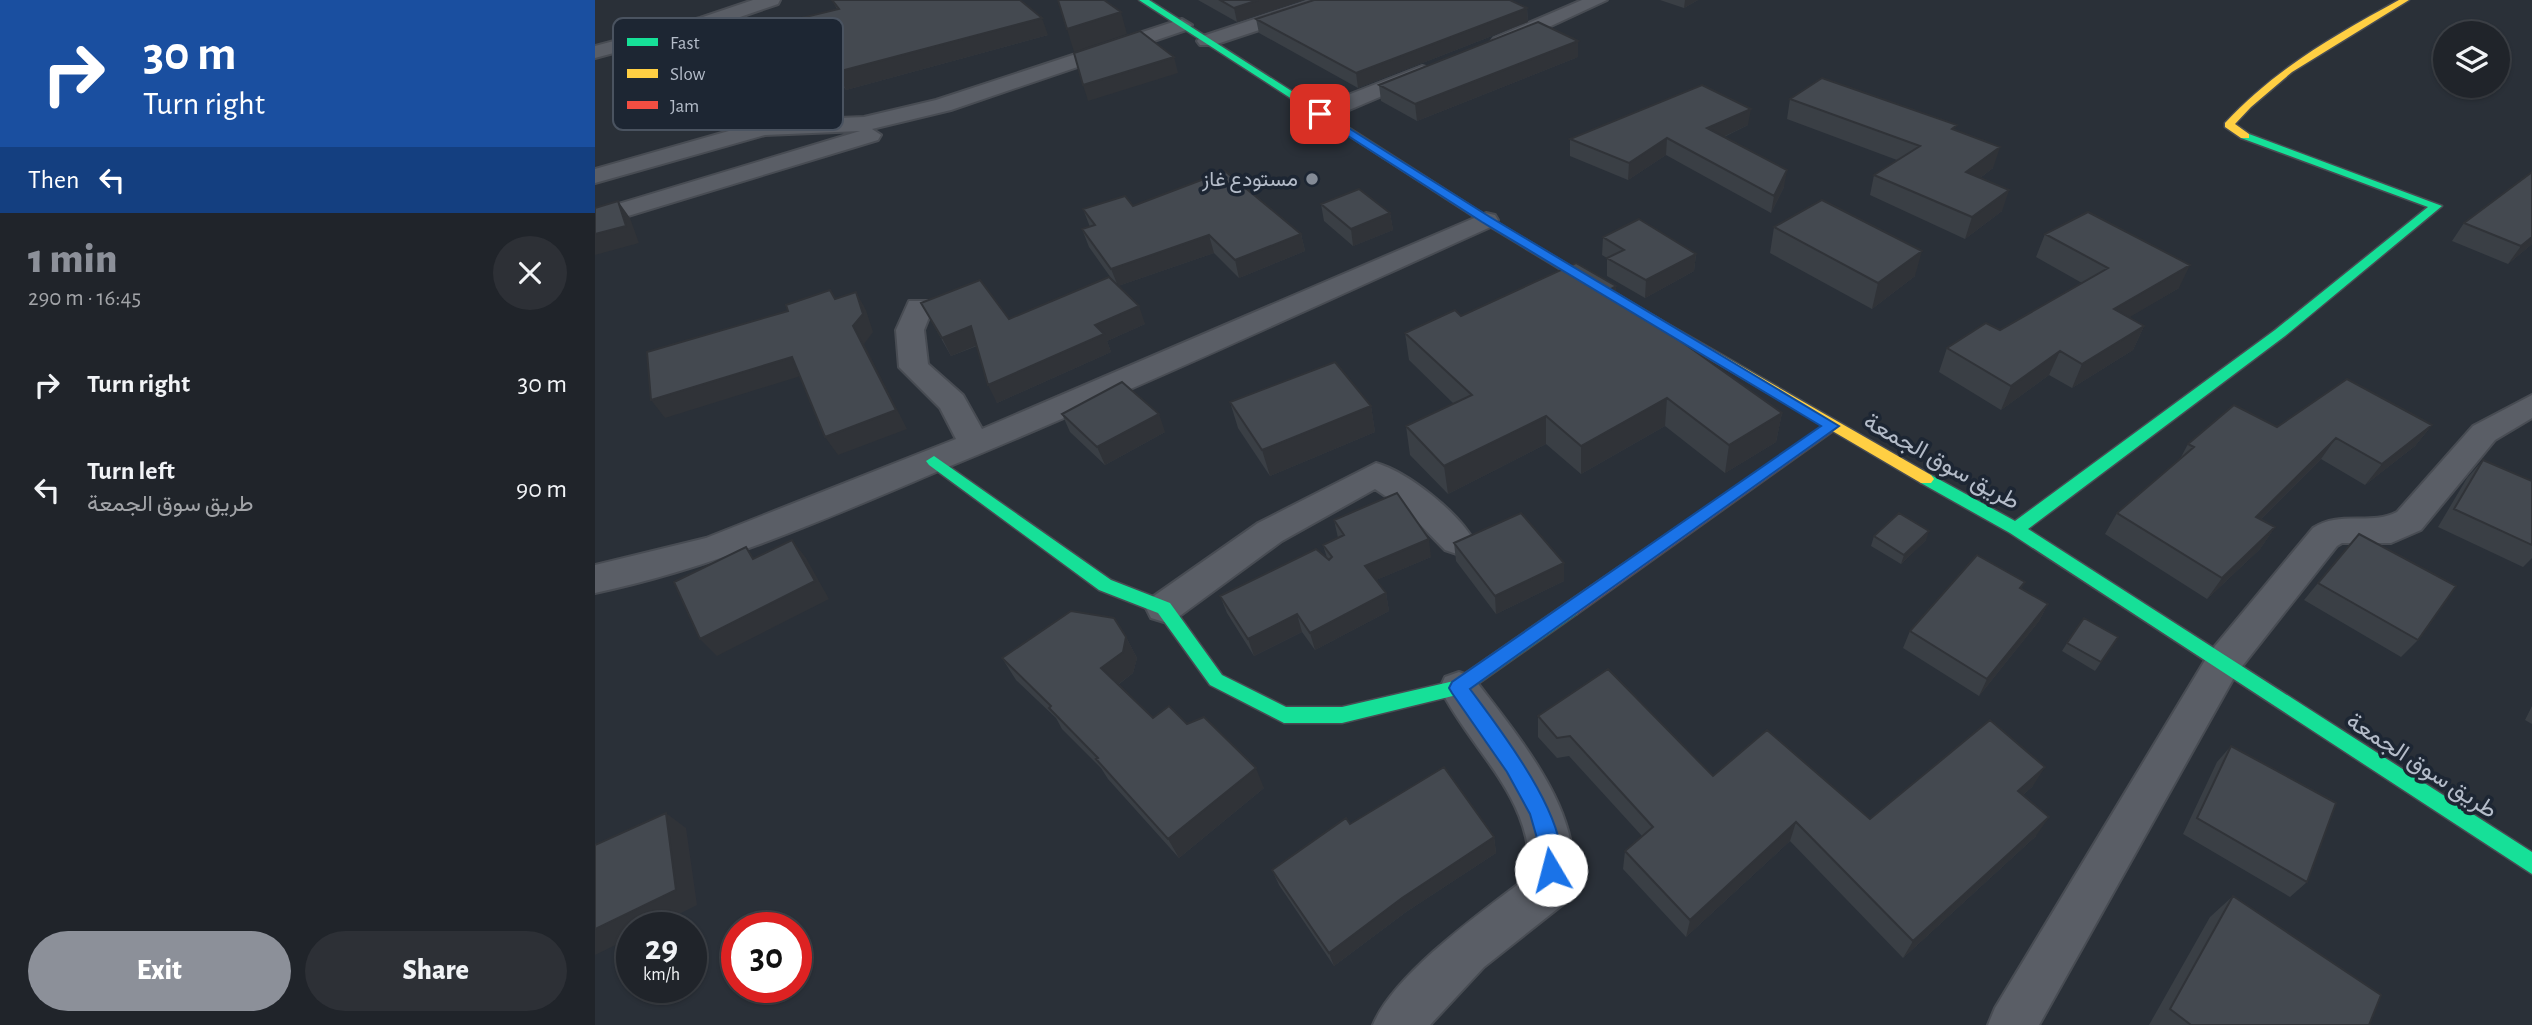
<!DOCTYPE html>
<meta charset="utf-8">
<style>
body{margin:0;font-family:"Alegreya Sans",Vazirmatn,sans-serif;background:#2d3036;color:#f1f3f6;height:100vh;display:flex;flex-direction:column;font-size:26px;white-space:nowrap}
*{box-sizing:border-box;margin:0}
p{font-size:23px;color:#a2a4a8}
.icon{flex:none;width:38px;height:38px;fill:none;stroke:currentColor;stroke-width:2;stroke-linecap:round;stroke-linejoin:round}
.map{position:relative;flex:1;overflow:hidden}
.details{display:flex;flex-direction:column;background:#20242a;width:595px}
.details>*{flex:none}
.top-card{background:#1a4fa0;color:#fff;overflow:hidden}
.controls{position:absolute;left:1838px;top:21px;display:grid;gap:14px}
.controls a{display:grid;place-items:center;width:77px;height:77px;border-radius:50%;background:#20242a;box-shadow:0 2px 5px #0004,0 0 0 2px #3d4147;font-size:35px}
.speed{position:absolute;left:21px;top:912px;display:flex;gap:14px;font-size:35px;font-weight:700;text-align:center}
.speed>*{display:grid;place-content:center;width:91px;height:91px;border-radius:50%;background:#20242a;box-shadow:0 2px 5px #0004,0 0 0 2px #3d4147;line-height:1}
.speed small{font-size:18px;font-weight:400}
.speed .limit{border:10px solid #d22;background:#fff;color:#111}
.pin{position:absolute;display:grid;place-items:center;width:60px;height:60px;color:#fff;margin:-30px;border-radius:14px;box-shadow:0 4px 10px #0006}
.me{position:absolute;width:77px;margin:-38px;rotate:352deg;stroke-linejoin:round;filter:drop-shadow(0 0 5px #0008)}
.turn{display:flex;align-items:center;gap:24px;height:147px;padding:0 28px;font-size:32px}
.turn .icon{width:91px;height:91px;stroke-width:2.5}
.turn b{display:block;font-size:49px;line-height:60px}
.then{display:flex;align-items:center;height:66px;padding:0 28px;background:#0003;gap:14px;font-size:26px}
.round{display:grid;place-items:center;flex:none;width:74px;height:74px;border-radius:37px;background:#2d3036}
.headline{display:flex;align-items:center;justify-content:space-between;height:119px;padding:0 28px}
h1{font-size:42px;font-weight:800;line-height:52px;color:#8c9099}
.primary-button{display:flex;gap:14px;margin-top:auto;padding:14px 28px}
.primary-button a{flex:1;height:80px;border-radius:42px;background:#8c9099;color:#fff;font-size:28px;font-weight:800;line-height:80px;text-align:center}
.primary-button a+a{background:#2d3036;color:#f1f3f6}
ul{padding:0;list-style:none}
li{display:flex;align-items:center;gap:21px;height:105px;padding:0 28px}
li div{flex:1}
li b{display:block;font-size:26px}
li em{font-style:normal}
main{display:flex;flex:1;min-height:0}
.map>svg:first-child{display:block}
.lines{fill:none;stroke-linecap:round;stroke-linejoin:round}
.street-casing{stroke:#484c53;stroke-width:4}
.fast-casing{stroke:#484c53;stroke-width:3}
.slow-casing{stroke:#484c53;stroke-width:3}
.jam-casing{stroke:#484c53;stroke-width:3}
.street{fill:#5a5e66;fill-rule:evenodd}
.fast{fill:#16e098;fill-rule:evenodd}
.slow{fill:#ffcf43;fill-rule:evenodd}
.jam{fill:#f24e42;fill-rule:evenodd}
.wall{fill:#3a3f45}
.shaded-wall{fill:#303338}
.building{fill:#444950;stroke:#303338;stroke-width:2}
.route{fill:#1a73e8;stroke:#114b97;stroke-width:2}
.poi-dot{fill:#848b96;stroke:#1d2633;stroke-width:2.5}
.labels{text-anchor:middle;stroke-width:7;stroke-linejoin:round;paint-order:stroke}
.far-poi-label{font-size:21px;fill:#b4bcc9;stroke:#1d2633;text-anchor:end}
.street-label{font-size:24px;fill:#b4bcc9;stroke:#1d2633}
.key{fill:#1d2633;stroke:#4a5360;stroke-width:2}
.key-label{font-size:19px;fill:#b4bcc9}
</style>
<main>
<section class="details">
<div class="top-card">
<div class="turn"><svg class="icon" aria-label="right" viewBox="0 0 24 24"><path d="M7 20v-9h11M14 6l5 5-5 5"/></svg><div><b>30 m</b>Turn right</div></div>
<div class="then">Then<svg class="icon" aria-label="left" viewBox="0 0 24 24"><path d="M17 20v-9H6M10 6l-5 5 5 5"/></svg></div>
</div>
<div class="headline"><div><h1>1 min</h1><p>290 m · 16:45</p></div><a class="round"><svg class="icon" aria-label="close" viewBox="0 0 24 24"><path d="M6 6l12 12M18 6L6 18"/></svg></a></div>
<ul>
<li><svg class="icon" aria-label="right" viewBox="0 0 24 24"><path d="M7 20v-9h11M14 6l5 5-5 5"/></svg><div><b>Turn right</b></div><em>30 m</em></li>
<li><svg class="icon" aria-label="left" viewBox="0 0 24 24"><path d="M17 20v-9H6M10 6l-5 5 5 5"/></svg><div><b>Turn left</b><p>طريق سوق الجمعة</p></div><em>90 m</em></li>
</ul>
<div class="primary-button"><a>Exit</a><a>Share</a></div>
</section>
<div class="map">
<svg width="1937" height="1025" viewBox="0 0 1937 1025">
<rect width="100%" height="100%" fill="#2a3038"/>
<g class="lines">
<g class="street-casing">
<path id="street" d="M158,0H185L183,4L119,26L0,58V46L105,18Z
M717,0H745L743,4L619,45H605L602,41L605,37Z
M987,0H1012L913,46H899L896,42L899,38Z
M587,19L597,25L594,29L356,110L277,129L286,135L283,140L0,226V211L265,131L170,135L0,183V169L169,121L269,117L341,100Z
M827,66L834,68L837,72L834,76L733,119L725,121L714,114L717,109Z
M891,213L900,215L903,220L900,225C718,307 537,391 353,467C237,516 124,567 0,593V565L111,538L361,439L345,408L304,367L301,330L314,301H334L338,307L329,330L333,364L368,395L387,429Z
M1937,395V418L1900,440L1826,530L1796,543H1747L1742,546L1641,674L1444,1025H1393L1400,1008L1615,652L1718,528C1745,510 1775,526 1802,512L1878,426Z
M781,463C813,472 863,512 879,541L874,550L862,554L850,550L811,510L780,489L687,541L582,618L569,622L556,618L551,608L556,598L663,523Z
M864,672L878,677C920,733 1003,826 971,902L889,967L835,1025H778C799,974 889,910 934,876C940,799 876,751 845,688L850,677Z"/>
</g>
<g class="fast-casing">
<path id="fast" d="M544,0H554L895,218L1066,320L1064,323H1054L887,222Z
M1646,134H1654L1847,206L1690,336L1433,529L1937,852V874L1415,533L1326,483L1323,479L1331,474L1336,475L1420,521L1680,330L1833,207L1646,138Z
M339,456L516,580L575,603L627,675L691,707H747L859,681L970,604L976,602L982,604L985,609L982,614L870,693L747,723H689L615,685L563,613L504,590L334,465L331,461Z"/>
</g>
<g class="slow-casing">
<path id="slow" d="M1804,0H1814L1697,72L1656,107L1640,124L1654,134V138H1646L1630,127V123C1680,69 1740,35 1804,0Z
M1059,316L1336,475L1339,479L1336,483H1326L1054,323V317Z"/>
</g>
<g class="jam-casing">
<path id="jam" d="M1236,421L1243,426L1241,429L982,614L976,616L970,614L967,609L970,604Z"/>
</g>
<use href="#street" class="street"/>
<use href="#fast" class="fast"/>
<use href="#slow" class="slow"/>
<use href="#jam" class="jam"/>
</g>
<path class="wall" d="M237,0L453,35L251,90L234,68L198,78L174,45L165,28L242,9Z
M603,0H709L642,22Z
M1065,0H1103L1089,8Z
M932,8L933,22L763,88L664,33L661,19Z
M983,57L822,121L786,101L784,85Z
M1195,99L1360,130L1398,168L1385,178L1407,211L1370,239L1275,195L1279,175L1302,160L1192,119Z
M1153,125L1129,137L1189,187L1176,213L1071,155L1033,180L975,156V139Z
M1937,172V244L1913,264L1857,241L1869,223Z
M726,204L795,213L798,230L758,246L729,221Z
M538,206L706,234L710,251L644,278L619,253L523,286L550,324L512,341L516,352L402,403L382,346L356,356L326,303L414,319L521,285L494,247L487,229L495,227L488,209Z
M1179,227L1320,276L1277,309L1175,253Z
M1450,234L1584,288L1534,317L1549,326L1538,350L1477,388L1454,375L1406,410L1344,372L1352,348L1405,330L1487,283L1441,257Z
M1008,237L1101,254L1099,271L1050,298L1012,276V258L1007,255Z
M1021,286V295L1187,413L1181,442L1130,473L1070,426L986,474L951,444L853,494L815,455L811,426L859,404L814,360L810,333L866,316Z
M635,402L776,406L780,432L675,476L643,428Z
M467,414L570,432L510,465L475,432Z
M1837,425L1820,446L1770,485L1726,459L1666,519L1680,527L1665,549L1612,599L1510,534L1522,513L1585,459L1593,444L1682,427Z
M1888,460L1937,481V558L1928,567L1843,527L1872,478Z
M739,520L836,557L781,580L791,593L794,611L720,650L707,632L659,656L632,613L625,596L732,558L728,545L743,538Z
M1279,536L1331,540L1306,564L1276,546Z
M859,543L969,581L901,614L861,561Z
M1430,582L1426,588L1453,604L1444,621L1384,696L1308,648L1315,631Z
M1723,583L1823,640L1806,657L1709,600Z
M531,637L542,658L538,673L523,685L558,718L592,724L669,788L584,858L513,779L506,768L467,729L461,718L421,680L407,658Z
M1472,643L1517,646L1500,671L1467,651Z
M1937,706V724L1930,720Z
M943,716L1118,776L1275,819L1438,786L1428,795L1441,836L1308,958L1195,841L1091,937L1028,869L1030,851L1047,836L974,756L962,758L943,737Z
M1636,746L1712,882L1695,897L1588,834L1622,762Z
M755,824L899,837L901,853L811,912L739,966L684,885L677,870Z
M1638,896L1774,1025H1554L1615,917Z"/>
<path class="shaded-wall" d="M663,0H709L642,22L639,8Z
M1090,0H1103L1089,8Z
M932,8L933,22L763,88L761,73Z
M526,12L532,34L479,52L472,29Z
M447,18L453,35L251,90L242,72Z
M983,41V57L822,121L820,104Z
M226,50L234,68L198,78L189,60Z
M579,57L583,73L493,101L488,85Z
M1156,109L1153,125L1111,145L1112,128Z
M1072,138L1071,155L1033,180L1034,163Z
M1405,147L1398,168L1365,193L1371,172Z
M1192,170L1189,187L1176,213L1179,196Z
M1414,190L1407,211L1370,239L1377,217Z
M23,201L35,218L44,243L0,255V234Z
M795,213L798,230L758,246L756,229Z
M706,234L710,251L644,278L640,260Z
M614,235L619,253L523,286L516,269Z
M1937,237V244L1913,264L1926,246Z
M1327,251L1320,276L1277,309L1283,283Z
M1101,254L1099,271L1050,298L1051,280Z
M1595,265L1584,288L1508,333L1519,309Z
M1021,286L1020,314L1014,290Z
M261,292L271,310L278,332L269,344L312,429L243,455L230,437L258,326Z
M544,306L550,324L512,341L516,352L402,403L393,385L500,325Z
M376,326L385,344L356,356L347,338Z
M1549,326L1538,350L1477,388L1487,364Z
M1465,351L1454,375L1406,410L1416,386Z
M197,357L209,375L70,418L56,400Z
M1072,398L1070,426L986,474V446Z
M776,406L780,432L675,476L667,450Z
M1187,413L1181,442L1130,473L1134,445Z
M564,414L570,432L510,465L502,447Z
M951,416V444L853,494L849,466Z
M1837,425L1820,446L1770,485L1787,464Z
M1741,438L1726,459L1647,538L1661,517Z
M1680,527L1665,549L1612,599L1627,578Z
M1334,531L1331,540L1306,564L1309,555Z
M834,539L836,557L774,583L770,566Z
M197,540L211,558L234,599L122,656L105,639Z
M969,563V581L901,614L900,596Z
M791,593L794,611L720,650L715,633Z
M1453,604L1444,621L1384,696L1392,679Z
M702,614L707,632L659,656L653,639Z
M531,637L542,658L538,673L517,689L506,668Z
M1450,767L1438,786L1411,810L1423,791Z
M661,768L669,788L584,858L573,839Z
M71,813L91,828L102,905L56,928H37V937L0,955V929Z
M1454,817L1441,836L1308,958L1318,941Z
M1201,822L1195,841L1091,937L1095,920Z
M899,837L901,853L811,912L739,966L734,953L807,898Z"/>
<path class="building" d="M237,0H425L447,18L242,72L226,50L189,60L165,28L244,9Z
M463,0H509L526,12L472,29Z
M625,0H663L639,8Z
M719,0H915L932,8L761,73L661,19Z
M943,22L983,41L820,104L784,85Z
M545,31L579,57L488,85L479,53Z
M1227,78L1362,125L1357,129L1405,147L1371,172L1414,190L1377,217L1279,175L1325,146L1195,99Z
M1107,85L1156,109L1112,128L1192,170L1179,196L1072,138L1034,163L975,139Z
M630,171L706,234L640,260L614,235L516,269L487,229L500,225L488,209L530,196L538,206Z
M1937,172V237L1926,246L1869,223Z
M764,189L795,213L756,229L726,204Z
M1227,200L1327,251L1283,283L1179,227Z
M23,201L31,226L0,234V208Z
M1493,212L1595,265L1519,309L1549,326L1487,364L1465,351L1416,386L1352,348L1391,323L1405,330L1513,268L1450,234Z
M1044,219L1101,254L1051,280L1012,258L1029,250L1008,237Z
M981,263L1021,286L1014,290L1187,413L1134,445L1072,398L986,446L951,416L849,466L811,426L877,395L810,333L860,310L866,316Z
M514,277L544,306L500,325L509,334L393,385L376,326L347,338L326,303L385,280L414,319Z
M235,290L240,299L261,292L268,314L258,326L301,410L230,437L197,357L56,400L52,352L193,311L191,305Z
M740,362L776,406L667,450L635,402Z
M1752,379L1837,425L1787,464L1741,438L1661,517L1680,527L1627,578L1522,513L1599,447L1593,444L1639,405L1682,427Z
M527,382L564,414L502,447L467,414Z
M1888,460L1937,481V545L1859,509Z
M802,493L834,539L770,566L791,593L715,633L702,614L653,639L625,596L721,549L734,560L737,557L728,545L749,535L739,520Z
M926,513L969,563L900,596L859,543Z
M1304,513L1334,531L1309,555L1279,536Z
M1764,534L1861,586L1823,640L1723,583Z
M197,540L220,581L105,639L79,582L151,547L158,559Z
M1382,555L1430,582L1425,588L1453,604L1392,679L1315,631Z
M476,611L519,618L531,637L528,652L506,668L558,718L574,706L592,724L609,717L661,768L573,839L501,759L503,758L454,708L456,706L407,658Z
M1489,618L1523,637L1506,662L1472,643Z
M1013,669L1118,776L1172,730L1275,819L1395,720L1450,767L1423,791L1454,817L1318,941L1201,822L1095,920L1030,851L1058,827L975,736L962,738L943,716Z
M1636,746L1741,803L1712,882L1602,818Z
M849,767L899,837L807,898L734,953L677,870L751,818L755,824Z
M71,813L81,890L0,929V845Z
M1638,896L1786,995L1774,1025H1596L1575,1009Z"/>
<path class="route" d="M725,110L895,217L1244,426L875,689C903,727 984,829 963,877L956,880L948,877L946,852L935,814L912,772L857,693L854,688L857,682L1226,426L887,222L722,116V111Z"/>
<circle class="poi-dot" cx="717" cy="179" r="7"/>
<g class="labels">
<g class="far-poi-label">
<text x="703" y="186">مستودع غاز</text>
</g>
<g class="street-label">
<text transform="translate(1347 461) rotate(29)" y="8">طريق سوق الجمعة</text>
<text transform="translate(1827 765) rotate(33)" y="8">طريق سوق الجمعة</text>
</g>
</g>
<rect x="18" y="18" width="230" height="112" rx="10" class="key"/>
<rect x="32" y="38" width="31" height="8" fill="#16e098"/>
<rect x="32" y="69" width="31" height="9" fill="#ffcf43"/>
<rect x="32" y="101" width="31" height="8" fill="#f24e42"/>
<g class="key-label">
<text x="75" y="49">Fast</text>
<text x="75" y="80">Slow</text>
<text x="75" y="112">Jam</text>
</g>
</svg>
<div class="controls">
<a><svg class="icon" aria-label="layers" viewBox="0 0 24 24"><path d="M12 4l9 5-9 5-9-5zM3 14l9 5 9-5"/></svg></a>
</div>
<div class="speed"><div>29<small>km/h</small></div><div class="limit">30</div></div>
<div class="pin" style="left:725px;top:114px;background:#d93025"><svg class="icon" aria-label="arrive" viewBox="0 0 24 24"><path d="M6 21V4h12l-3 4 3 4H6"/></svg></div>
<svg class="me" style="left:956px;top:870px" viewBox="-20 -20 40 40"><circle r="19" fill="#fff"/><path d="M0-13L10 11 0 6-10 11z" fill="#1a73e8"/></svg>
</div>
</main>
